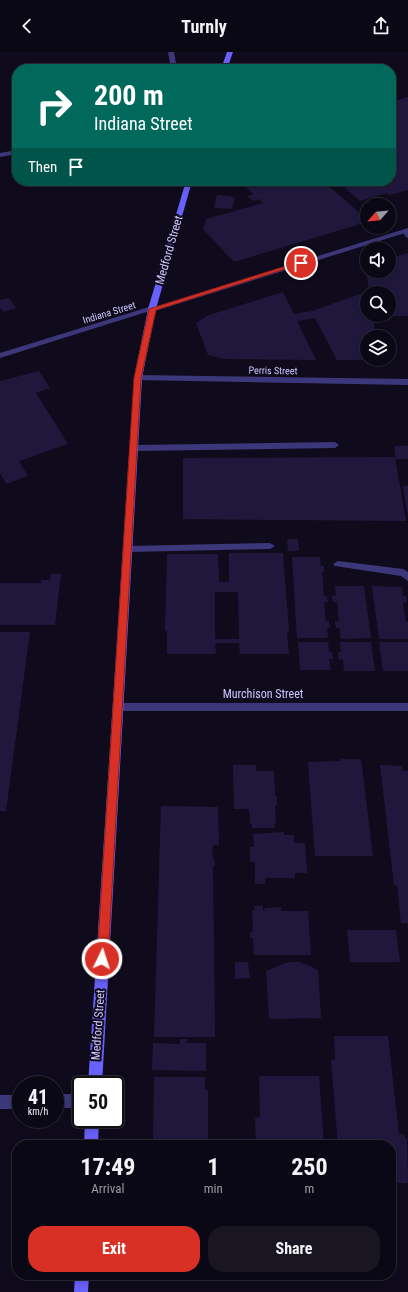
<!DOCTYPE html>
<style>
body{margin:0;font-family:"Roboto Condensed",sans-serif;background:#191622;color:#f1f3f6;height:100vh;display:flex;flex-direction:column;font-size:15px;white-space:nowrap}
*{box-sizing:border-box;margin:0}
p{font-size:13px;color:#9a9aa0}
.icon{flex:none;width:22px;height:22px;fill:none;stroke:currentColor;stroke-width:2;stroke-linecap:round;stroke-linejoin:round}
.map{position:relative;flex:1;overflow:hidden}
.side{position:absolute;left:12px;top:1088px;width:384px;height:140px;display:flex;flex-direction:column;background:#0b0815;border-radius:16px;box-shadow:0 2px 6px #0003,0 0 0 1px #2b2934}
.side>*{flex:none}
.banner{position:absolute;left:12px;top:12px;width:384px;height:122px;border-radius:16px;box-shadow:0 2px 6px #0003,0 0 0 1px #2b2934;background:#00695c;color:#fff;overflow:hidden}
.needle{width:26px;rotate:243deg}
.fabs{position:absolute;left:360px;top:146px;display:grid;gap:8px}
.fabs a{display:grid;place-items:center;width:36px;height:36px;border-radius:50%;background:#0b0815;box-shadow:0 2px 6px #0003,0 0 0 1px #2b2934;font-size:20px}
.speed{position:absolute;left:12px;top:1024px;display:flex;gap:8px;font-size:20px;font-weight:700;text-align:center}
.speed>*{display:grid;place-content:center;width:52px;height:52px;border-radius:50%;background:#0b0815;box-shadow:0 2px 6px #0003,0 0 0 1px #2b2934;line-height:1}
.speed small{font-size:10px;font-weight:400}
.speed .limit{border:2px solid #111;border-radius:6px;background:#fff;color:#111}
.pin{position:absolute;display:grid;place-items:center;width:34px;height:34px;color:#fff;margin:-17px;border:2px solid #fff;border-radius:50%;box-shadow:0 1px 4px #0007}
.me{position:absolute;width:44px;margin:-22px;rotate:4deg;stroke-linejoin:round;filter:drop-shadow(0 0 3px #0008)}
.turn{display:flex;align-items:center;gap:14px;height:84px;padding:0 16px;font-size:18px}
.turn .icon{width:52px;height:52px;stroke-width:2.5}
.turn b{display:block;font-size:28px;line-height:34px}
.then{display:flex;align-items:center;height:38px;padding:0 16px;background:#0003;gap:8px;font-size:15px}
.eta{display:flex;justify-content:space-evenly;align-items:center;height:68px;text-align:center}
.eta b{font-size:24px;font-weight:700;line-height:28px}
.primary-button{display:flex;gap:8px;margin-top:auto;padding:8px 16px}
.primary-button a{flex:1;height:46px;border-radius:16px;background:#d93025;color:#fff;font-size:16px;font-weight:700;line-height:46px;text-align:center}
.primary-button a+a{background:#191622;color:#f1f3f6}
header{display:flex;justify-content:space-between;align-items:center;height:52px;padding:0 16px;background:#0b0815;font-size:18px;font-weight:700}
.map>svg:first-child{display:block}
.building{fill:#20183c;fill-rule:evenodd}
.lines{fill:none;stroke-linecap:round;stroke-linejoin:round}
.service{fill:#3c377a;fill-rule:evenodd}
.minor{fill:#3c377a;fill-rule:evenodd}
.tertiary{fill:#3c377a;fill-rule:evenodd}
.secondary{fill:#6961fb;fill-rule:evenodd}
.route{fill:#d93025;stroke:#8d1f18}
.labels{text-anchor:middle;stroke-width:4;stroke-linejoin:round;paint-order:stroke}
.far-street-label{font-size:10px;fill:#cfc7fe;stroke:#0f0b1c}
.street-label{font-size:12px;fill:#cfc7fe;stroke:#0f0b1c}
</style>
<header><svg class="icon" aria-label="back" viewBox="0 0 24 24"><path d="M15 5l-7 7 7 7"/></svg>Turnly<svg class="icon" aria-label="share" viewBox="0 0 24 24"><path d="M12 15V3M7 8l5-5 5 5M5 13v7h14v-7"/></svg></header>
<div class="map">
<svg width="408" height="1240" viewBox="0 0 408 1240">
<rect width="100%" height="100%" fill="#0f0b1c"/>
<path class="building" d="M408,45V138L389,143L387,141L360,149L337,129H391V50Z
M240,129H323L367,167L366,168L367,170L234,210L203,177L206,167L263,151L259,147L253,149L247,144L253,142Z
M217,143L235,145L232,157L214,156Z
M408,201V264H389V241H367V263H373L376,285H367V308H337L315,266L297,269L316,308L226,307L208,303L196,271L209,263L283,240L294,262L312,259L369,239L366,219H389V207Z
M9,246L16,256L3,260L0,256V248Z
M39,319L50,336L36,341L68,392L19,409L28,424L6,432L0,421V329Z
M394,394H408V407H396Z
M395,405L406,469L183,467V406Z
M403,434H408V460H407Z
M287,487H298L299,499H288Z
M229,501H283L289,579H287L289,602H240L239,591H215L216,602H167V579H165L167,502H218L219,530H229ZM215,540H238L239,587H215Z
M292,505H320L321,514H324V520H322L324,544H327L328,550H324L326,569H329L330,576H327L328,586H297Z
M51,522H61L55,573H0V531H41V528H50Z
M335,534H364L371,586L341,587L339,576H336L335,569H339L337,550H333L332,543L336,544Z
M372,534L402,535L403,544H406L407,550L403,551L406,570H408V587H379Z
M0,580H30L6,759H0Z
M298,590H328L329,600H332L333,607H329L331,618H300Z
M340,590H371L375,619H344L343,607L339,608L338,600H341Z
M379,590H408V619H383Z
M341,707H361L373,804H315L308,710L341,709Z
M233,713H256V719H274L275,744H277V753H275L276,771H274L275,776H252V772H250L249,757H234Z
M380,713L402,714L403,719H408V871H401L397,833H394Z
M161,754L218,755L219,793H213L212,805H214L215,814H213L215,985H154Z
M284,780V783H294V791H305L307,821H295V826H265V832H255V810H250V795H254L253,782Z
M254,854H263V859H265L264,856L281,855V859H308L311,903H254L253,886H250V880L253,879L252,858L255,859Z
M347,878H396L400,910H350Z
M235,910H248L250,926L235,927Z
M288,910H300L318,918L321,966L269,967L266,919Z
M334,984H388L399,1082H404L405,1086L407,1087L408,1131H391V1093H338L331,1008H335Z
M180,987H187L186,991H206V1019L152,1018L153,991L180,992Z
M259,1024H319L324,1093H256L255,1066L260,1065Z
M154,1025H205V1038H208V1093H153Z"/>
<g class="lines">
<path class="service" d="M168,0H174L177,17H171Z
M17,98V102L0,105V101Z
M405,177L408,179V186L406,185L402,179Z
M335,390L339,393L335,396L134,399L130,396L134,393Z
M270,491L275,494L270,497L128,500L123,497L128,494Z
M338,509L403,517L408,520V529L401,524L335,514L333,512Z
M55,1042H81V1056H55Z
M0,1043H21V1057H0Z"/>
<path class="minor" d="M149,255L156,257L0,306V301Z
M138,323L408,327V333L135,328V324Z
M118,651H408V659H118L114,658L113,655L114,652Z"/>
<path class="tertiary" d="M408,176V180L155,259L148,257Z"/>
<path class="secondary" d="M227,0H233L227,17H221Z
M186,129H192L156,257L142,326L102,1033H88L134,326L148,257Z
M85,1067H99L98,1093H84Z
M75,1223H89L88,1240H74Z"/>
</g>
<path class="route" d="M299,210L304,211L156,258L141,326L108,907L106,911L102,913L98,911L97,907L134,326L149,257Z"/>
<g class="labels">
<g class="far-street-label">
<text transform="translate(109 260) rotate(-17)" y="4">Indiana Street</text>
<text transform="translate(273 318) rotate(1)" y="4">Perris Street</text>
</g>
<g class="street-label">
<text transform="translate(169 198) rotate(-74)" y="4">Medford Street</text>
<text x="263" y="646">Murchison Street</text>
<text transform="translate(98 973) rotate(-86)" y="4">Medford Street</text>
</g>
</g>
</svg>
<div class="fabs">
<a><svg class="needle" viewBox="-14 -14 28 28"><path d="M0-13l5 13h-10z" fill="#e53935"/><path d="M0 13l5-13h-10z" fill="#9a9aa0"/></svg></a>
<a><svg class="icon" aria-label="sound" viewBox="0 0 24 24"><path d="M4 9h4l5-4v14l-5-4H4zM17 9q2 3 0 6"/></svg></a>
<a><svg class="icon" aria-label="search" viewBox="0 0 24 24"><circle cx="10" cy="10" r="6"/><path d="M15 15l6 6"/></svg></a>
<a><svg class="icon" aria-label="layers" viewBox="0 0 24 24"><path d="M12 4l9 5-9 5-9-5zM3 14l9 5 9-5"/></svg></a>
</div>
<div class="speed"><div>41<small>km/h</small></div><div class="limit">50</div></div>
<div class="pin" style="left:301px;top:211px;background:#d93025"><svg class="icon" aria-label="arrive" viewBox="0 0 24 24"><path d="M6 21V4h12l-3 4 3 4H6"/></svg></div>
<svg class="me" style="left:102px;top:907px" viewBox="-20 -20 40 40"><circle r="17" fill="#d93025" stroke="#fff" stroke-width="3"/><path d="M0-11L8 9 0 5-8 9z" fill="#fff"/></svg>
<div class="banner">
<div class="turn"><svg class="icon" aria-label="right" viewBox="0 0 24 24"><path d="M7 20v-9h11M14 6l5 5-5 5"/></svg><div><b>200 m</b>Indiana Street</div></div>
<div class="then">Then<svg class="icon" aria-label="arrive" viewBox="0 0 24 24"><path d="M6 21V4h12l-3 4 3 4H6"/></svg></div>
</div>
<section class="side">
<div class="eta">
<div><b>17:49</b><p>Arrival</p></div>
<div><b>1</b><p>min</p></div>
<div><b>250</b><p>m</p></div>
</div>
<div class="primary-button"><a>Exit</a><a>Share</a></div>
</section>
</div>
